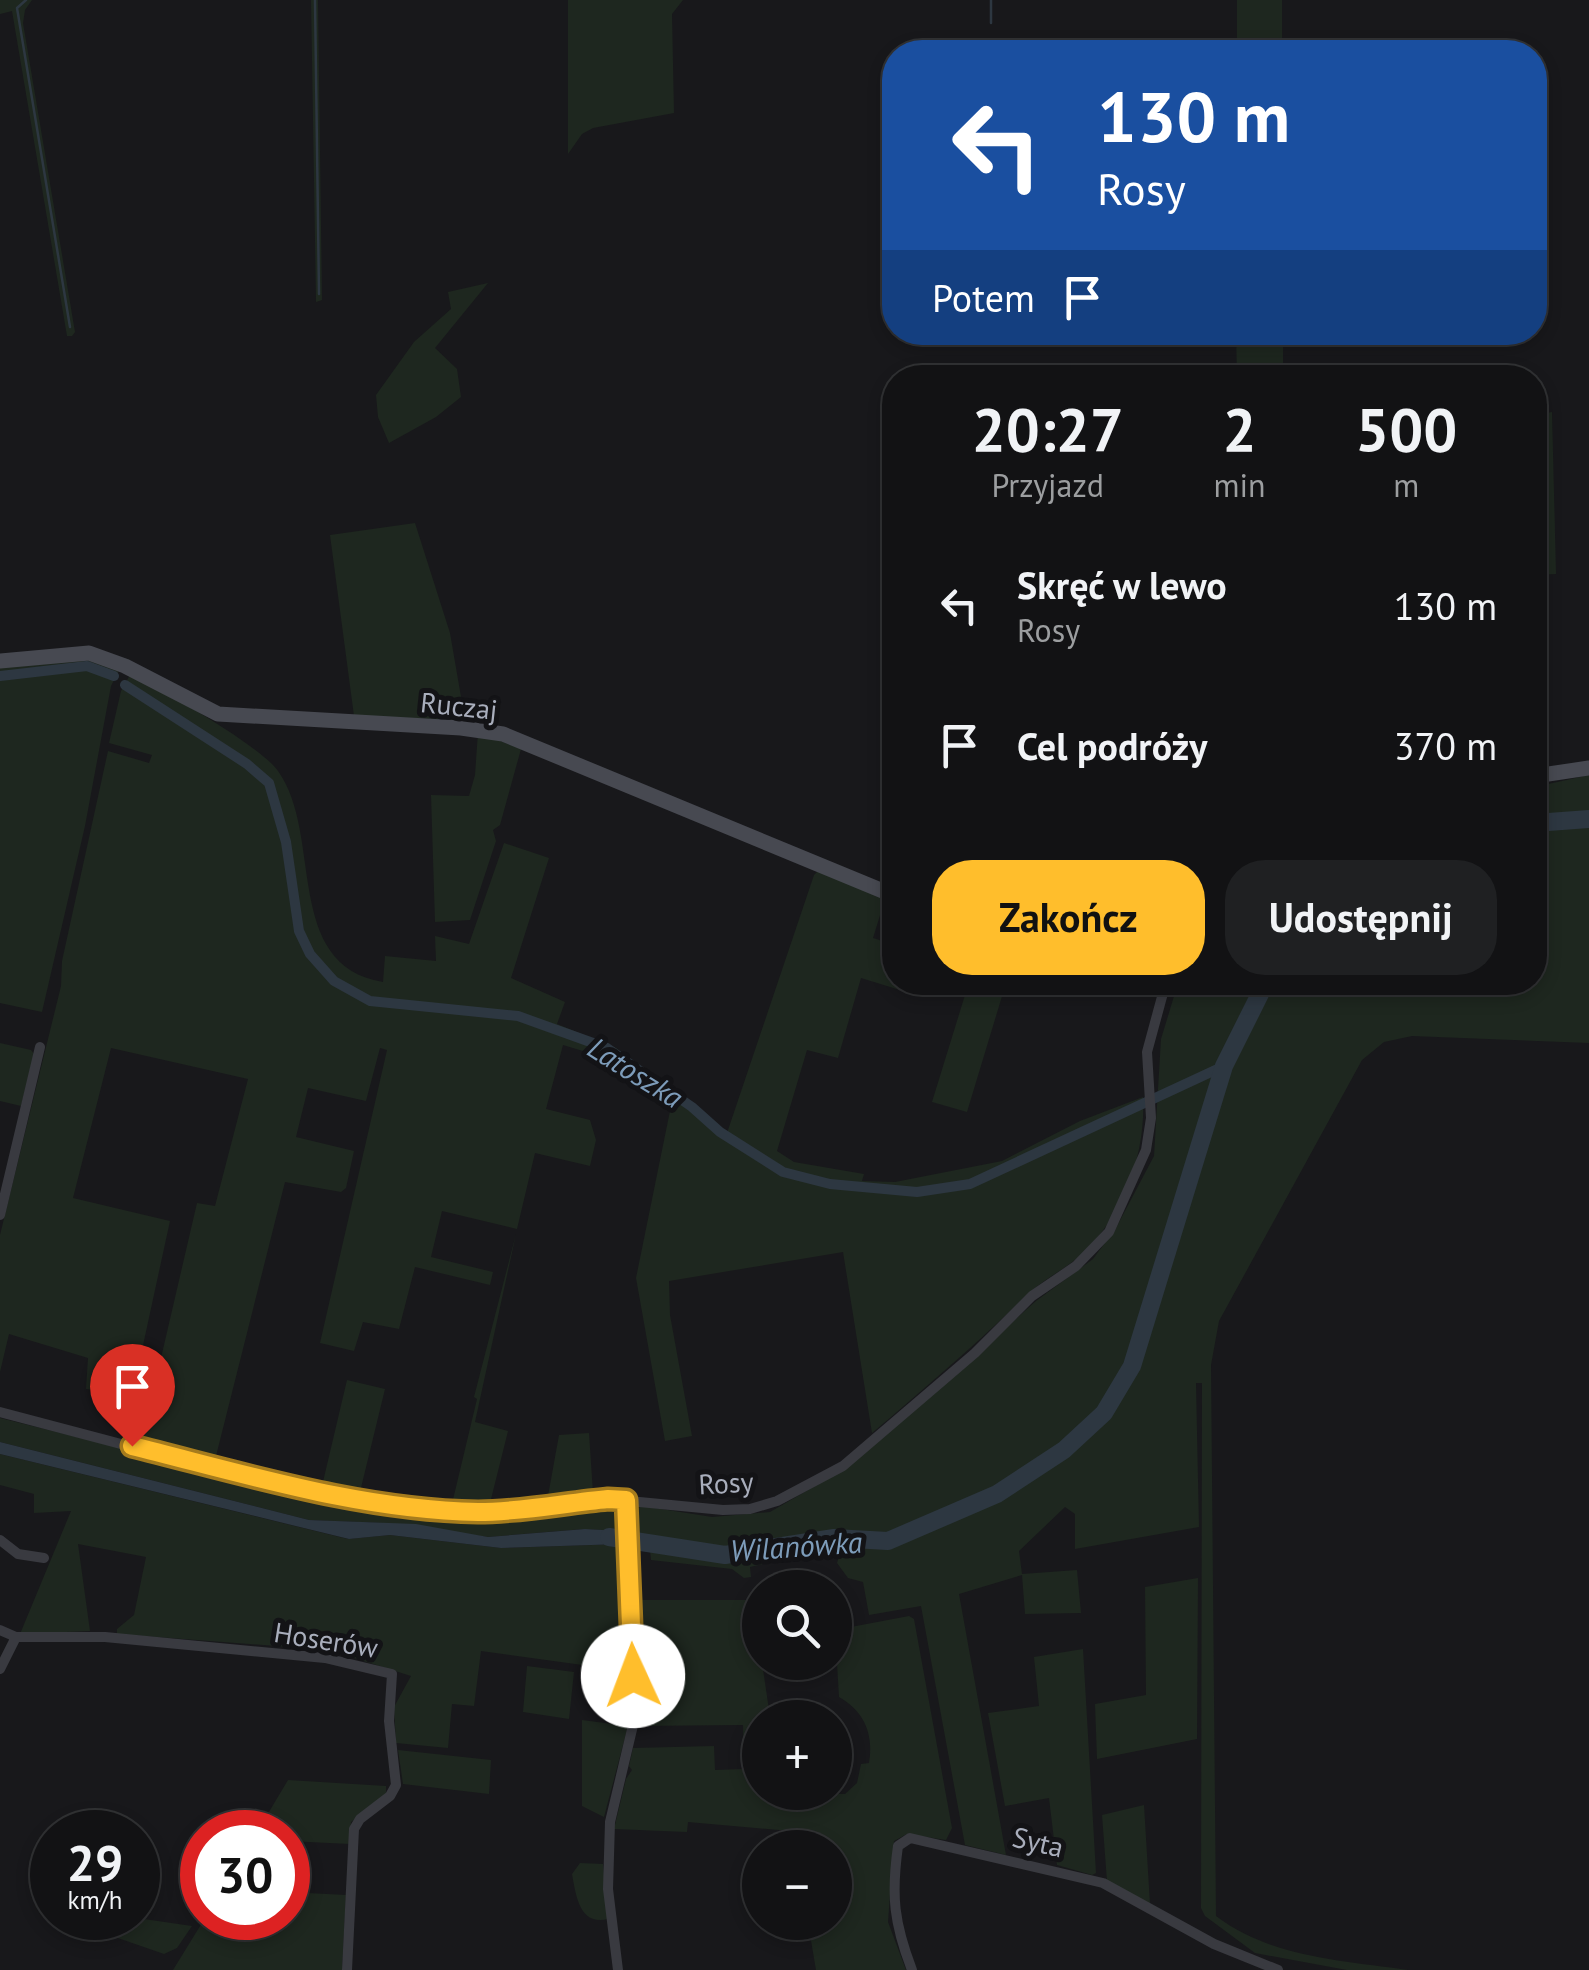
<!DOCTYPE html>
<html lang="pl">
<meta charset="utf-8">
<style>
body{margin:0;font-family:"PT Sans",sans-serif;background:#1f2022;color:#f1f3f6;height:100vh;display:flex;flex-direction:column;font-size:38px;white-space:nowrap}
*{box-sizing:border-box;margin:0}
p{font-size:32px;color:#9c9ea0}
.icon{flex:none;width:55px;height:55px;fill:none;stroke:currentColor;stroke-width:2;stroke-linecap:round;stroke-linejoin:round}
.map{position:relative;flex:1;overflow:hidden}
.side{position:absolute;left:882px;top:365px;width:665px;height:630px;display:flex;flex-direction:column;background:#121214;border-radius:40px;box-shadow:0 5px 15px #0003,0 0 0 2px #313234}
.side>*{flex:none}
.hud{position:absolute;left:882px;top:40px;width:665px;height:305px;border-radius:40px;box-shadow:0 5px 15px #0003,0 0 0 2px #313234;background:#1a4fa0;color:#fff;overflow:hidden}
.tools{position:absolute;left:742px;top:1570px;display:grid;gap:20px}
.tools a{display:grid;place-items:center;width:110px;height:110px;border-radius:50%;background:#121214;box-shadow:0 5px 15px #0003,0 0 0 2px #313234;font-size:50px}
.speed{position:absolute;left:30px;top:1810px;display:flex;gap:20px;font-size:50px;font-weight:700;text-align:center}
.speed>*{display:grid;place-content:center;width:130px;height:130px;border-radius:50%;background:#121214;box-shadow:0 5px 15px #0003,0 0 0 2px #313234;line-height:1}
.speed small{font-size:25px;font-weight:400}
.speed .limit{border:15px solid #d22;background:#fff;color:#111}
.pin{position:absolute;display:grid;place-items:center;width:85px;height:85px;color:#fff;margin:-102px -42px;border-radius:50% 50% 50% 0;rotate:-45deg;box-shadow:0 0 10px #0007}
.pin .icon{rotate:45deg}
.me{position:absolute;width:110px;margin:-55px;rotate:358deg;stroke-linejoin:round;filter:drop-shadow(0 0 8px #0008)}
.turn{display:flex;align-items:center;gap:35px;height:210px;padding:0 50px;font-size:45px}
.turn .icon{width:130px;height:130px;stroke-width:2.5}
.turn b{display:block;font-size:70px;line-height:85px}
.then{display:flex;align-items:center;height:95px;padding:0 50px;background:#0003;gap:20px;font-size:38px}
.eta{display:flex;justify-content:space-evenly;align-items:center;height:170px;text-align:center}
.eta b{font-size:60px;font-weight:700;line-height:70px}
.cta{display:flex;gap:20px;margin-top:auto;padding:20px 50px}
.cta a{flex:1;height:115px;border-radius:40px;background:#ffbe2c;color:#111;font-size:40px;font-weight:700;line-height:115px;text-align:center}
.cta a+a{background:#1f2022;color:#f1f3f6}
ul{padding:0;list-style:none}
li{display:flex;align-items:center;gap:30px;height:140px;padding:0 50px}
li div{flex:1}
li b{display:block;font-size:38px}
li em{font-style:normal}
.map>svg:first-child{display:block}
.green{fill:#1e271f}
.water{fill:#2d3741}
.lines{fill:none;stroke-linecap:round;stroke-linejoin:round}
.stream{stroke:#2d3741;stroke-width:2.5}
.canal{stroke:#2d3741;stroke-width:10}
.river{stroke:#2d3741;stroke-width:18}
.street{stroke:#393a40;stroke-width:10}
.secondary{stroke:#474951;stroke-width:15}
.route-casing{stroke:#a67c1d;stroke-width:25}
.route{stroke:#ffbe2c;stroke-width:18}
.labels{text-anchor:middle;stroke-width:10;stroke-linejoin:round;paint-order:stroke}
.street-label{font-size:28px;fill:#a9aebc;stroke:#131316}
.water-label{font-size:30px;font-style:italic;fill:#7d9cba;stroke:#131316}
</style>
<div class="map">
<svg width="1589" height="1970" viewBox="0 0 1589 1970">
<rect width="100%" height="100%" fill="#18181b"/>
<path class="green" d="M0,0H32L25,10L23,23L75,332L72,336H67L12,11L0,14Z
M311,0H318L322,300L316,302Z
M568,0H683L672,14L674,113L593,128L582,134L568,154Z
M1237,0H1282V52H1237Z
M488,283L435,348L457,369L461,397L436,417L389,443L378,417L376,395L414,342L451,309L448,292Z
M1236,333H1283V377H1237Z
M1552,412L1556,574L1535,575V415Z
M415,523L450,633L465,720L354,716L330,535Z
M72,658L98,661L119,670L111,686L85,826L42,1012L0,1003V664Z
M130,675C160,688 262,747 278,771C324,835 282,965 383,982L385,956L436,961L435,936L469,944L504,843L549,858L511,978L565,1002L557,1024L616,1048L727,1133L814,875L820,869L886,896L873,938L895,945V982L916,983L913,994L861,978L838,1058L807,1050L777,1151L794,1162L864,1174L862,1181L895,1182L1002,1161L1080,1121L1143,1097C1146,1154 1124,1216 1081,1255C1064,1270 1042,1280 1026,1296C976,1344 925,1388 872,1433L843,1252L669,1281L670,1315L692,1436L665,1441L636,1278L671,1106L606,1058L563,1045L546,1109L590,1120L596,1140L590,1166L535,1153L517,1229L442,1211L431,1257L493,1272L490,1285L415,1267L399,1329L363,1322L354,1351L320,1343L387,1050L380,1048L366,1101L308,1088L296,1137L354,1151L346,1188L341,1192L285,1182L215,1460L141,1444L197,1203L215,1206L248,1079L111,1048L73,1198L170,1221L132,1396L86,1389L88,1358L9,1334L0,1372V1235L61,986L62,961L108,751L149,763L152,755L109,743L121,691Z
M478,732L521,749L500,825L493,830L496,841L470,920L435,922L431,795L469,796L475,775Z
M1589,775V1043L1412,1036L1384,1042L1362,1060L1219,1321L1211,1365L1216,1916C1272,1958 1341,1960 1408,1970H1347L1255,1953L1205,1916L1201,1908L1202,1383H1196L1199,1527L1075,1549V1514L1065,1507L1019,1551L1022,1574L1077,1570L1081,1613L1025,1614L1022,1575L959,1594L1006,1855L965,1845L921,1606L869,1615L863,1582L848,1578L837,1563L842,1546L750,1567L751,1577L744,1578L732,1569L651,1560L650,1549L632,1548V1511L642,1506L712,1517L770,1512L848,1467L1036,1301L1093,1259L1116,1228L1154,1156L1161,1039L1178,983L1535,982V787Z
M927,983H1006L967,1112L932,1102L965,995Z
M0,1043L31,1050L34,1054L21,1106L0,1101Z
M516,1234L475,1422L508,1431L489,1507L451,1508L477,1399L474,1397Z
M347,1380L385,1389L360,1492L322,1486Z
M0,1418L251,1480C310,1501 429,1517 493,1515C534,1514 575,1506 616,1506L622,1514V1531L584,1529L488,1537L383,1523L309,1520L0,1442Z
M589,1433L593,1493L555,1500L548,1496L559,1435Z
M0,1454L348,1539L390,1535L501,1548L622,1544L626,1671L481,1651L474,1706L452,1704L448,1748L396,1743L394,1707L411,1676L329,1650L117,1634V1629L134,1615L146,1557L78,1544L90,1631L20,1634L71,1511L34,1513V1494L0,1485Z
M1198,1578L1197,1739L1097,1759L1095,1704L1146,1695L1145,1587Z
M634,1600H753L770,1717L760,1718V1792L845,1794L857,1783L861,1764L869,1763C874,1734 864,1711 839,1697L835,1630L909,1616L914,1619L952,1828L946,1840L907,1834L894,1841L888,1922L906,1970H816L808,1923L835,1922V1848L794,1847L790,1831L688,1822L687,1832L614,1829L626,1779L632,1770L629,1766L633,1748L714,1746L715,1770L744,1769L743,1725L637,1726Z
M1083,1649L1096,1873L1092,1875L1057,1865L1049,1798L1005,1806L988,1713L1039,1706L1034,1657Z
M527,1666L574,1672L569,1719L523,1712Z
M620,1700L628,1702V1726L604,1817L582,1806V1720L620,1725Z
M398,1750L491,1760L489,1794L403,1784Z
M288,1780L386,1786V1794L351,1822L350,1844L288,1841V1832H257Z
M1144,1805L1150,1904L1107,1881L1102,1815Z
M580,1863L603,1864L608,1919C579,1926 576,1895 572,1874Z
M288,1892L346,1895L342,1970H173L205,1918H288Z
M60,1918H137L192,1926L177,1948L164,1954Z"/>
<path class="water" d="M0,1442L309,1520L416,1524L488,1537L585,1529L622,1531V1544L501,1548L390,1535L349,1539L0,1454Z"/>
<g class="lines">
<path class="stream" d="M26,0L17,8L70,327
M315,0L319,294
M991,0V23"/>
<path class="canal" d="M0,676L87,666L114,676
M125,685L247,764L269,783L286,842L299,931L310,954L334,981L370,1001L518,1016L607,1048L692,1107L720,1132L783,1172L830,1184L917,1192L970,1184L1224,1066"/>
<path class="river" d="M1535,823L1589,819
M609,1537L725,1555L834,1538L888,1541L997,1494L1064,1450L1104,1413L1132,1366L1224,1066L1266,982"/>
<path class="street" d="M0,1215L40,1047
M0,1412L269,1483L443,1510L539,1509L608,1499L723,1510L750,1509L777,1501L843,1466L975,1353L1032,1296L1076,1266L1109,1232L1146,1150L1151,1118L1147,1052L1166,982
M0,1540L18,1554L44,1558
M0,1630L16,1637H105L325,1658L392,1674L389,1721L396,1785L390,1796L360,1819L354,1829L347,1970
M0,1669L16,1637
M618,1970L608,1889L610,1822L634,1721L626,1500
M912,1970C894,1923 891,1896 898,1846L910,1838L1103,1883L1214,1944L1278,1970"/>
<path class="secondary" d="M0,661L89,653L125,666L218,714L461,728L503,734L895,896
M1535,776L1589,768"/>
</g>
<g class="lines">
<g class="route-casing">
<path id="route" d="M132,1446C245,1474 360,1510 478,1512C522,1512 565,1503 608,1499L626,1500L633,1676"/>
</g>
<use href="#route" class="route"/>
</g>
<g class="labels">
<g class="street-label">
<text transform="translate(459 706) rotate(6)" y="10">Ruczaj</text>
<text transform="translate(726 1483) rotate(-3)" y="10">Rosy</text>
<text transform="translate(326 1640) rotate(9)" y="10">Hoserów</text>
<text transform="translate(1038 1842) rotate(13)" y="10">Syta</text>
</g>
<g class="water-label">
<text transform="translate(635 1073) rotate(32)" y="10">Latoszka</text>
<text transform="translate(796 1547) rotate(-4)" y="10">Wilanówka</text>
</g>
</g>
</svg>
<div class="tools">
<a><svg class="icon" aria-label="search" viewBox="0 0 24 24"><circle cx="10" cy="10" r="6"/><path d="M15 15l6 6"/></svg></a>
<a>+</a>
<a>−</a>
</div>
<div class="speed"><div>29<small>km/h</small></div><div class="limit">30</div></div>
<div class="pin" style="left:132px;top:1446px;background:#d93025"><svg class="icon" aria-label="arrive" viewBox="0 0 24 24"><path d="M6 21V4h12l-3 4 3 4H6"/></svg></div>
<svg class="me" style="left:633px;top:1676px" viewBox="-20 -20 40 40"><circle r="19" fill="#fff"/><path d="M0-13L10 11 0 6-10 11z" fill="#ffbe2c"/></svg>
<div class="hud">
<div class="turn"><svg class="icon" aria-label="left" viewBox="0 0 24 24"><path d="M17 20v-9H6M10 6l-5 5 5 5"/></svg><div><b>130 m</b>Rosy</div></div>
<div class="then">Potem<svg class="icon" aria-label="arrive" viewBox="0 0 24 24"><path d="M6 21V4h12l-3 4 3 4H6"/></svg></div>
</div>
<section class="side">
<div class="eta">
<div><b>20:27</b><p>Przyjazd</p></div>
<div><b>2</b><p>min</p></div>
<div><b>500</b><p>m</p></div>
</div>
<ul>
<li><svg class="icon" aria-label="left" viewBox="0 0 24 24"><path d="M17 20v-9H6M10 6l-5 5 5 5"/></svg><div><b>Skręć w lewo</b><p>Rosy</p></div><em>130 m</em></li>
<li><svg class="icon" aria-label="arrive" viewBox="0 0 24 24"><path d="M6 21V4h12l-3 4 3 4H6"/></svg><div><b>Cel podróży</b></div><em>370 m</em></li>
</ul>
<div class="cta"><a>Zakończ</a><a>Udostępnij</a></div>
</section>
</div>
